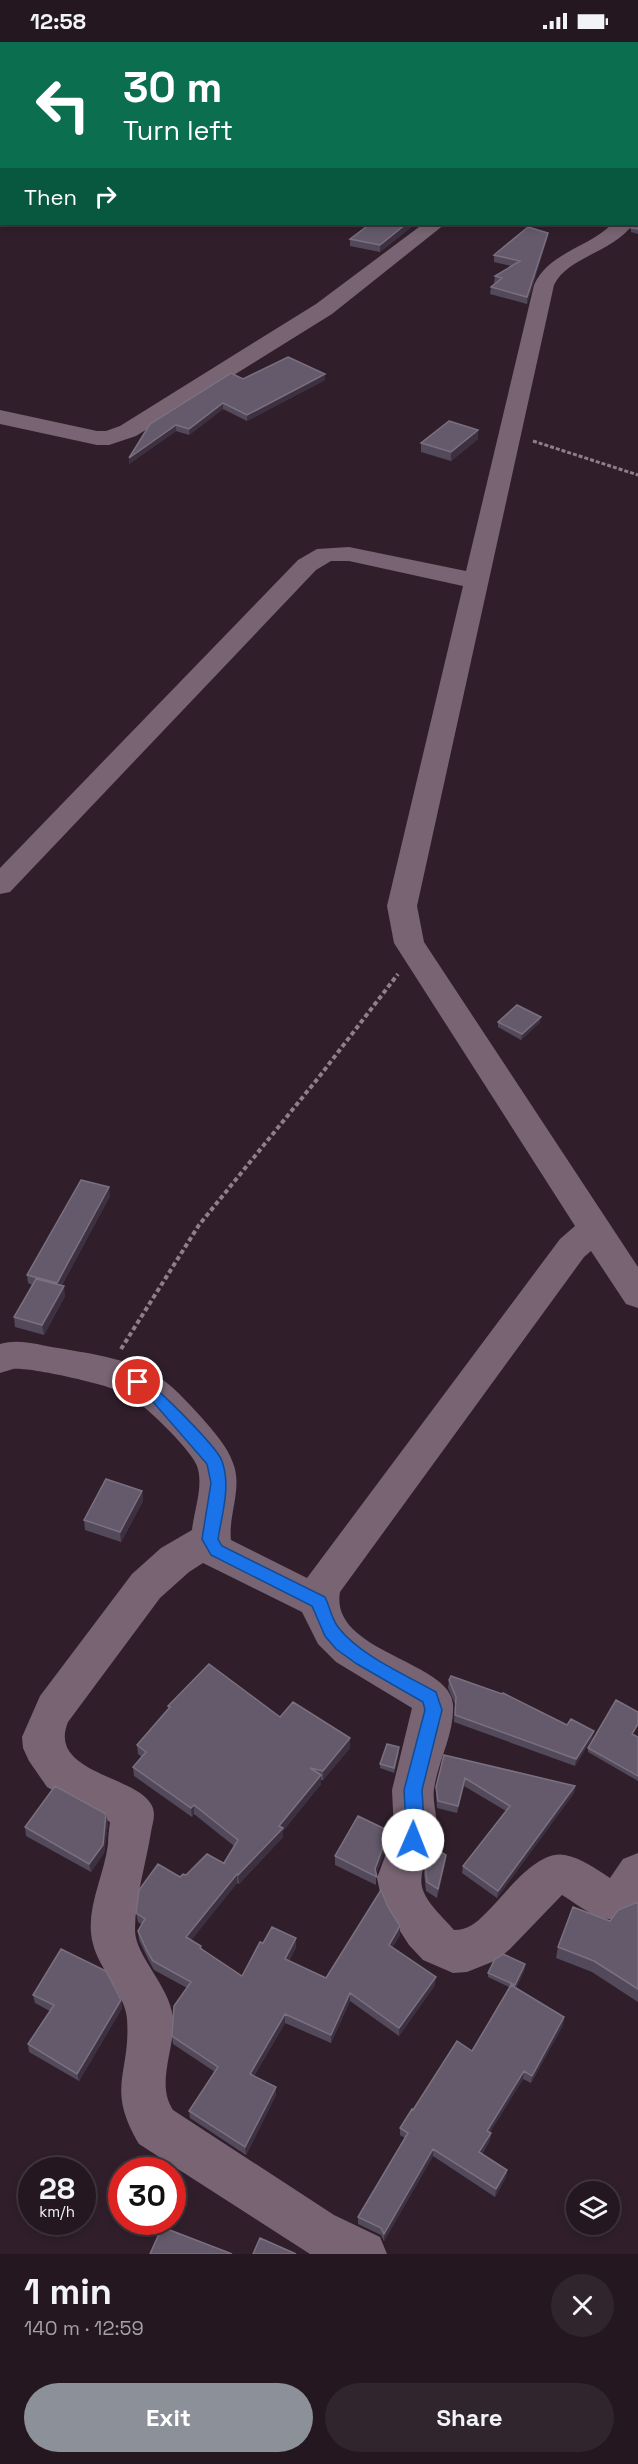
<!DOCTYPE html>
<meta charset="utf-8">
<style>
body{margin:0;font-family:"Space Grotesk",sans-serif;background:#30242d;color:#f1f3f6;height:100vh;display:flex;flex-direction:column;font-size:22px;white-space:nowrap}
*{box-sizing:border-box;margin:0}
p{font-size:20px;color:#a39fa5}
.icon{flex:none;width:33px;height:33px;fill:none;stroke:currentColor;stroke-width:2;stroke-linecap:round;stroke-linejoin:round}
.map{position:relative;height:2212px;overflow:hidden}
.details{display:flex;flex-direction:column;background:#241720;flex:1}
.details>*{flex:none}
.hud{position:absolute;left:0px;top:0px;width:639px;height:183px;box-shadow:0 3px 9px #0003,0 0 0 2px #41363e;background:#0b6e4f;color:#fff;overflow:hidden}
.controls{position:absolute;left:566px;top:2139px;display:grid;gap:12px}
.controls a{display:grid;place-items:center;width:54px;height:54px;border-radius:50%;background:#241720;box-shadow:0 3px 9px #0003,0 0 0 2px #41363e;font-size:30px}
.speed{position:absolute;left:18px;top:2115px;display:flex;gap:12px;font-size:30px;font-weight:700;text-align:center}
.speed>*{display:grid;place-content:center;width:78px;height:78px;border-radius:50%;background:#241720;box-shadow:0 3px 9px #0003,0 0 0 2px #41363e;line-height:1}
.speed small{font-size:15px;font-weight:400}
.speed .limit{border:9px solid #d22;background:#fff;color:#111}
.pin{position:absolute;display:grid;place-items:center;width:51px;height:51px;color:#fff;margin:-26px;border:3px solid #fff;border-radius:50%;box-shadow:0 2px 6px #0007}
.me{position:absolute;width:66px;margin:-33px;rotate:1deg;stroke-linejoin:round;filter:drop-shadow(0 0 4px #0008)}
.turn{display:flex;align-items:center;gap:21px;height:126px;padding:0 24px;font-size:27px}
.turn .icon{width:78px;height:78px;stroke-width:2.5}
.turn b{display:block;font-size:42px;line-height:51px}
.then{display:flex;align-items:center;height:57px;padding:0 24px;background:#0003;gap:12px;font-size:22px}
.round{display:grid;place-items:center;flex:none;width:63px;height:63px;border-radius:32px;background:#30242d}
.headline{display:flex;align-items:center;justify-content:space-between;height:102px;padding:0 24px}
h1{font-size:36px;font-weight:600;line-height:45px}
.primary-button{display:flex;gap:12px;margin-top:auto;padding:12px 24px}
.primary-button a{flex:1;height:69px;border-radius:36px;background:#8c9099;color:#fff;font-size:24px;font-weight:600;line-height:69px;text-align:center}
.primary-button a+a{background:#30242d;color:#f1f3f6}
.status{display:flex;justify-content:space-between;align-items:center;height:42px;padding:0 30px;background:#241720;direction:ltr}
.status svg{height:16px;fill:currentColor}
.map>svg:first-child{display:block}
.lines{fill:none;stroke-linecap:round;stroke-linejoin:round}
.path-far1{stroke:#8e7f89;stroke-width:3;stroke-dasharray:4 2;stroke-linecap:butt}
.path{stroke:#8e7f89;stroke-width:4;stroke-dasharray:4.5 3;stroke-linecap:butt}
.minor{fill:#786472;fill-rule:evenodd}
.wall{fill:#52495b}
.shaded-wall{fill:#3d3141}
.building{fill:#645a6b;stroke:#7a7080;stroke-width:1.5}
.route{fill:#1a73e8;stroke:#114b97;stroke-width:1.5}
</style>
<div class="status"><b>12:58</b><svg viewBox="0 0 49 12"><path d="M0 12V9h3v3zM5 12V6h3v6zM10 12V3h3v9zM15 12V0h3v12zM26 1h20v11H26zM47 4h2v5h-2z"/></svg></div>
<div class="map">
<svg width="638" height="2212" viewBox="0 0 638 2212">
<rect width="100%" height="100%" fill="#301f2b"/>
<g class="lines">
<path class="path-far1" d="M533,399L638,433"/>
<path class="path" d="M121,1307L199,1183L319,1035L398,932"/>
<path class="minor" d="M346,0H364L345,2Z
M597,0H619L620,2H598Z
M423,182H445L332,272L136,394L109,403H97L0,382V368L97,389H106L120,384L316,262Z
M612,182H633C614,210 567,215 554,243L417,864L424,900L638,1225V1266L626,1262L591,1209L584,1215L340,1550C329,1610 450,1619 453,1662C455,1690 438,1719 434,1747C432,1761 439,1778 436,1792C432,1808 418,1828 422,1845C426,1861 444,1876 454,1888C468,1888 476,1881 486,1871C504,1854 536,1807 565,1813C581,1816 596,1827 610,1836L623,1817L638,1811V1868C605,1888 591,1871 562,1853L510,1907L497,1918L467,1930L453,1931L423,1918L409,1903L389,1872L380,1850L377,1836L394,1790L392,1748L412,1666L336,1620L318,1602L302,1570L203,1521L189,1530L160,1556L68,1680C45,1736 153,1733 154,1772C154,1778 152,1784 151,1790C146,1822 135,1856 135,1888C135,1914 169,1943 173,1975C176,2005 155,2041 173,2068L334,2173L380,2195L387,2212H310L139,2102C105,2045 131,2032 127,1977C126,1954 99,1927 93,1902C84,1869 104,1835 108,1802C108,1795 109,1787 110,1780L47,1745L29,1719L23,1706L22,1695L40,1654L132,1532L161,1506L192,1488C194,1468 204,1444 197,1424C190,1406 143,1361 126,1352C110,1343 31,1325 13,1327C9,1328 4,1330 0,1331V1302C19,1296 39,1303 58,1306C92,1312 134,1317 163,1338C177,1348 190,1363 202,1376C214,1390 227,1404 233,1421C243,1446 228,1473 231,1498L307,1536L560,1197L575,1184L394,901L387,864L463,544L349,519H331L316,528L10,850L0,852V826L298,518L317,507L349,505L466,529L534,243C549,210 588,206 612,182Z"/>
</g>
<path class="wall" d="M638,177V192L631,190V186Z
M415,182L380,210L350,204V197Z
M547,197L527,262L490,252L491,245L496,241H494L495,234L511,224L494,220V213Z
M325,332V338L247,379L223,367L189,393L176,389L129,422V416L243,337Z
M478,397L451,419L421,410V401Z
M498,980H540L521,998L498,985Z
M110,1154L62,1243L65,1254L44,1293L15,1285L14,1275L32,1243L28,1241L27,1233Z
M142,1449L143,1459L121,1500L85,1488L84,1478Z
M449,1638L592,1696L575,1724L454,1680L455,1662L448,1646Z
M168,1664L280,1675L350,1706L323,1738H321V1742L283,1789V1795L239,1842L237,1841L191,1898L201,1904L202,1907L242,1934L263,1901L296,1905L289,1919L326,1936L388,1865L400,1884V1893L392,1906L435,1943L399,1994L350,1959L331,2001L285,1981L254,2034L276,2045V2053L246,2113L190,2076L189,2069L215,2030L173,2002L172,1994L187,1946L154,1928L148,1917L139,1898L138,1889L142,1883L138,1880L136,1871L180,1835L224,1821L234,1804L194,1772L192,1775L134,1734L133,1725L142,1715L138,1712L137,1703L168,1668Z
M634,1693L638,1695V1739L588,1710V1706Z
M399,1710L394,1731L380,1726V1722Z
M444,1713L575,1744L574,1751L497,1856L462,1831L463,1824L506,1769L464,1744L457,1771L437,1766L436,1752V1745Z
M106,1772L108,1781L104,1811L91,1830L26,1794L25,1785Z
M389,1789V1798L376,1832V1843L335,1823V1814Z
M446,1813L445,1822L437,1856L426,1849L424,1832L425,1823Z
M638,1860V1960L592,1930L556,1916L558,1905L610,1879Z
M525,1922V1927L516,1946L564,1975L563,1983L531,2041L523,2037L490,2090L491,2091L490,2098L482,2112L507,2128L506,2135L495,2155L433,2114L384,2199L381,2193L358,2182V2175L405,2096L400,2093V2086L413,2068L472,2009L509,1945L488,1935V1931Z
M33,1953L121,1958L122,1966L79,2039L29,2010L28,2002L50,1969L35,1961Z"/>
<path class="shaded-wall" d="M406,182H415L380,210V203Z
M548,191L547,197L527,262V255Z
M325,332V338L247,379V373Z
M223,361V367L189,393V387Z
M176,383V389L129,422V416Z
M478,388V397L451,419V410Z
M541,975L540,980L521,998L522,992Z
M109,1145L110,1154L58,1250L57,1241Z
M64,1244L65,1254L44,1293L42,1283Z
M142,1449L143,1459L121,1500L120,1490Z
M594,1689L592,1696L575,1724L576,1717Z
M350,1696V1706L323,1738V1729Z
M321,1733V1742L283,1789V1795L239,1842L238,1833Z
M465,1736L464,1744L457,1771L458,1764Z
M575,1744L574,1751L497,1856L498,1849Z
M194,1763V1772L192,1775L191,1766Z
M106,1772L108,1781L104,1811L91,1830L89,1822Z
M389,1789V1798L375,1835V1827Z
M446,1813L445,1822L437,1856L438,1847Z
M237,1832V1841L187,1904L186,1895Z
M400,1884V1893L388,1912L389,1903Z
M296,1896V1905L285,1926V1917Z
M525,1922V1927L515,1948V1943Z
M436,1935L435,1943L399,1994V1986Z
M350,1951V1959L331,2001V1993Z
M121,1958L122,1966L79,2039L77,2032Z
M285,1972V1981L250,2040V2032Z
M564,1975L563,1983L531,2041L532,2034Z
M524,2029L523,2037L486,2096L487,2089Z
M276,2045V2053L246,2113L245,2105Z
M491,2091L490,2098L478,2117L479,2110Z
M433,2107V2114L384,2199V2192Z
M507,2128L506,2135L495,2155L496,2147Z"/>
<path class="building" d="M638,177V187L631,186L635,182H638Z
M370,182H406L380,203L350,197Z
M528,185L548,191L527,255L491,245L502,236L495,234L520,219L494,213Z
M288,315L325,332L247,373L223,361L189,387L176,383L129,416L150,382L231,331L243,337Z
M449,379L478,388L451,410L421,401Z
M517,963L541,975L522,992L498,980Z
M81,1138L109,1145L57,1241L27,1233Z
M36,1237L64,1244L42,1283L14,1275Z
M106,1437L142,1449L120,1490L84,1478Z
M209,1622L280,1675L293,1660L350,1696L323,1729L310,1726L321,1733L279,1784L283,1786L238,1833L237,1832L186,1895L201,1904L200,1906L242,1934L260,1900L263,1901L272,1885L296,1896L285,1917L326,1936L381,1848L388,1865L400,1884L389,1903L436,1935L399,1986L350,1951L331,1993L285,1972L250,2032L276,2045L245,2105L189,2069L218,2025L172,1994L174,1964L191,1940L153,1919L147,1909L138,1889L145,1877L136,1871L139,1848L158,1822L180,1835L183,1832L186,1833L207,1812L225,1822L224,1821L238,1798L194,1763L191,1766L133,1725L146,1710L137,1703L170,1665L168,1664Z
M451,1634L502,1652L503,1651L567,1683L571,1677L594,1689L576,1717L455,1673L456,1655L449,1638Z
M616,1658L638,1670V1682L632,1692L638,1695V1734L588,1706Z
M387,1702L399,1705L394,1726L380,1722Z
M444,1713L575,1744L498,1849L463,1824L510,1764L465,1736L458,1764L438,1759L436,1745Z
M55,1744L106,1772L103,1803L89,1822L25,1785Z
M358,1774L389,1789L375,1827L377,1835L335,1814Z
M431,1804L446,1813L438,1847L427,1840L425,1823Z
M638,1860V1947L594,1919L558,1905L573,1865L610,1879L618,1868Z
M61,1907L106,1929L121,1958L77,2032L28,2002L54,1963L33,1953Z
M503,1912L525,1922L515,1943L488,1931L495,1917Z
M511,1943L564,1975L532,2034L524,2029L487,2089L491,2091L479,2110L507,2128L496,2147L433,2107L384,2192L381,2186L358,2175L408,2091L400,2086L412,2067L413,2068L457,1999L472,2009Z
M162,2185L232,2212H150Z
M260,2196L296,2212H253Z"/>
<path class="route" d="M138,1334C152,1339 217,1405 222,1419C231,1444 222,1472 218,1497L222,1504L325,1555C330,1565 331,1576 338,1585C359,1613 406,1633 436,1650L442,1668L422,1748L424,1781L419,1804L413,1806L407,1804L404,1798L406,1781L404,1748L425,1668L423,1660L357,1622L336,1607L325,1594L312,1564L211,1513L202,1497L211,1441L207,1422L154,1361L130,1340L132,1336Z"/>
</svg>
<div class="controls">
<a><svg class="icon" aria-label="layers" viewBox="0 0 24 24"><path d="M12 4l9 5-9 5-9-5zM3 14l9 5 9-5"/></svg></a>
</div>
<div class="speed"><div>28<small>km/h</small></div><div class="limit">30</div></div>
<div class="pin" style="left:138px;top:1340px;background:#d93025"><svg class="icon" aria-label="arrive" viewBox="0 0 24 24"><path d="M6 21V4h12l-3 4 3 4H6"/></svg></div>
<svg class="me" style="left:413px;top:1798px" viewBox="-20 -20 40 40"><circle r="19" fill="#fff"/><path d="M0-13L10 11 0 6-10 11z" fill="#1a73e8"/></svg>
<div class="hud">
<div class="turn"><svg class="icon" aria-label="left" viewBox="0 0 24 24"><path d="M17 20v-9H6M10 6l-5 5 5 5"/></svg><div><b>30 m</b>Turn left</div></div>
<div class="then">Then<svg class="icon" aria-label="right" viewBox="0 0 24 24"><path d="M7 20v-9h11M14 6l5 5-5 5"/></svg></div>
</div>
</div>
<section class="details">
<div class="headline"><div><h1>1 min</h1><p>140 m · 12:59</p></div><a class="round"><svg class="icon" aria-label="close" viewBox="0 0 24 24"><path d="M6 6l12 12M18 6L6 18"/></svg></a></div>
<div class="primary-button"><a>Exit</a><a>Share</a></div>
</section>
